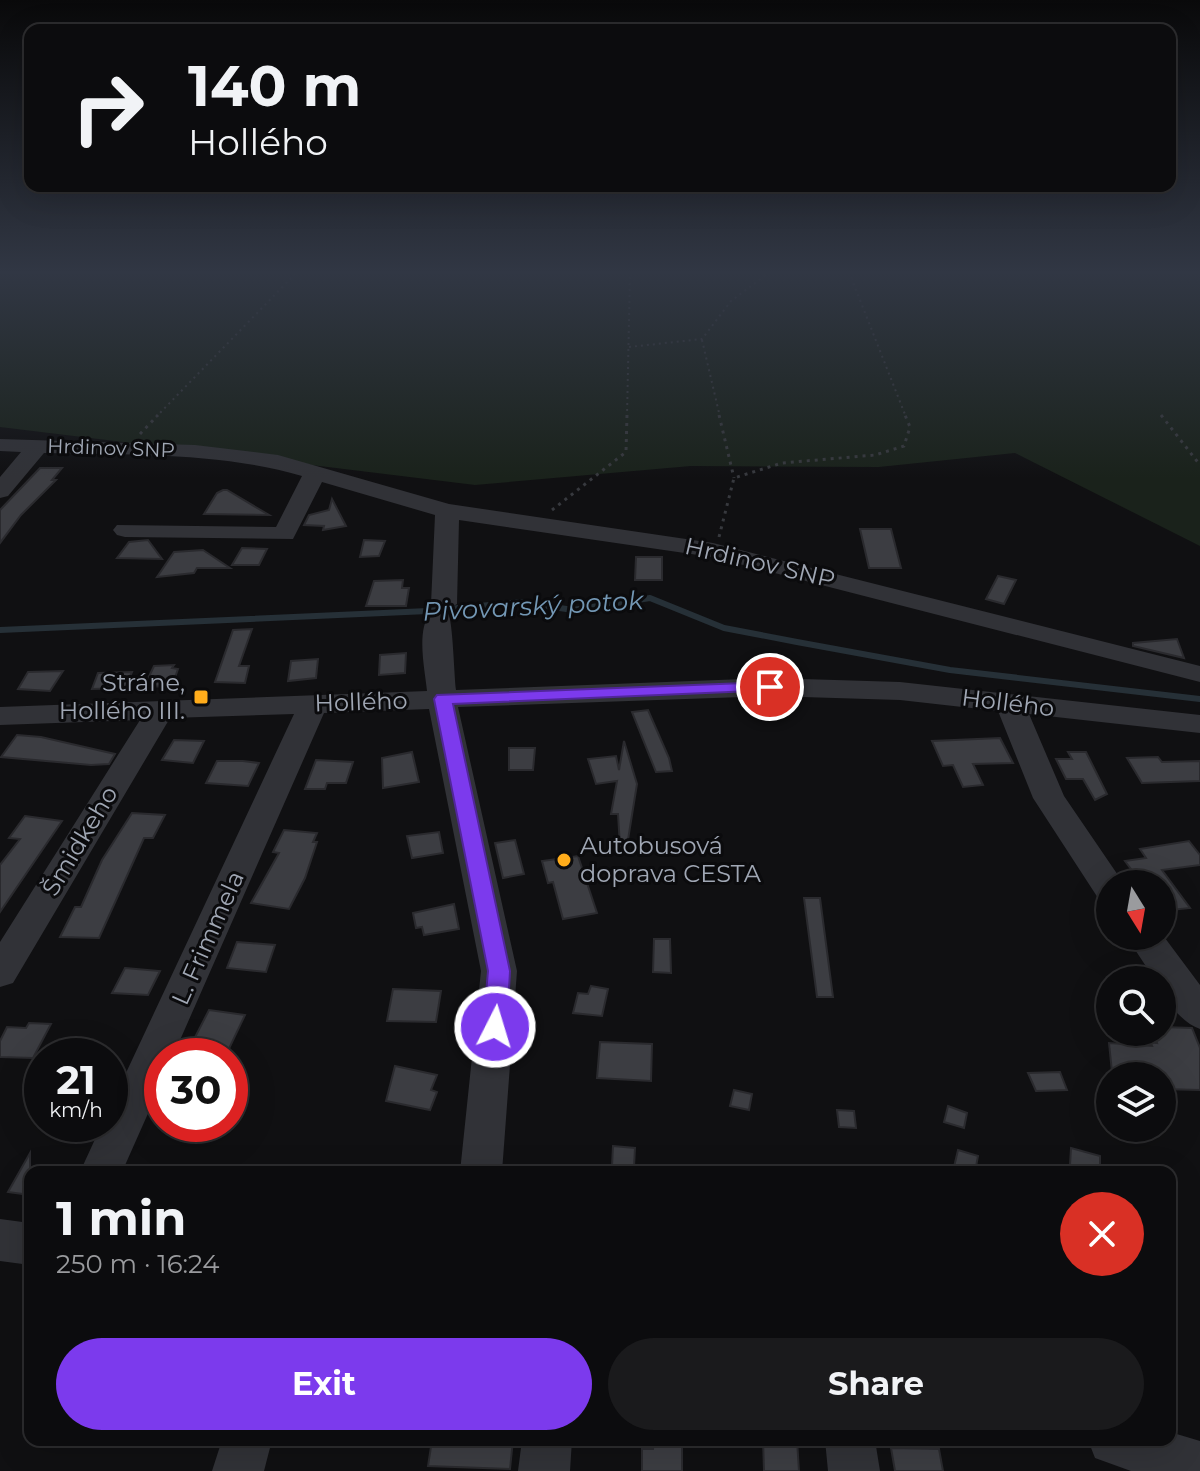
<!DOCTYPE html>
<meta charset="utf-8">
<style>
body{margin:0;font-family:Montserrat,sans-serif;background:#1a1a1c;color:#f1f3f6;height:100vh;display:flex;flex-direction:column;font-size:30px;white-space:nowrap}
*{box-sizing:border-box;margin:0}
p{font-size:26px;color:#9a9b9e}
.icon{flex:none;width:44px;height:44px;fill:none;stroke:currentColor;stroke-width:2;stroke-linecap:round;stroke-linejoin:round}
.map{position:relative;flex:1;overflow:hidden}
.drawer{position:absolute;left:24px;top:1166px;width:1152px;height:280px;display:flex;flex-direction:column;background:#0c0c0e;border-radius:16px;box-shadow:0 8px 32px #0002,0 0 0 2px #2c2c2e}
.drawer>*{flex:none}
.banner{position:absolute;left:24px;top:24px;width:1152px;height:168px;border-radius:16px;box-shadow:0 8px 32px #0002,0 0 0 2px #2c2c2e;background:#0c0c0e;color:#f1f3f6;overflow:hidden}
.needle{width:52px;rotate:169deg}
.controls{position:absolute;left:1096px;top:870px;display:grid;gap:16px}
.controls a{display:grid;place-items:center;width:80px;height:80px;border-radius:50%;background:#0c0c0e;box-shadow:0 8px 32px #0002,0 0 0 2px #2c2c2e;font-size:40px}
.speed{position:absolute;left:24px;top:1038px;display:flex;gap:16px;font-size:40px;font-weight:700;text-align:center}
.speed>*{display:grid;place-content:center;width:104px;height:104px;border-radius:50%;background:#0c0c0e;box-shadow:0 8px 32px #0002,0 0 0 2px #2c2c2e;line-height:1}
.speed small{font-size:20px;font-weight:400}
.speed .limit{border:12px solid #d22;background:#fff;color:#111}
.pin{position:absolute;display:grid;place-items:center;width:68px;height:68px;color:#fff;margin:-34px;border:4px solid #fff;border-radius:50%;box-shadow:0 2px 8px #0007}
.me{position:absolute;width:88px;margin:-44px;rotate:5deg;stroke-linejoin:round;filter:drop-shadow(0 0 6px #0008)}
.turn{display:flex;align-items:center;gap:28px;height:168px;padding:0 32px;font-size:36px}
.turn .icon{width:104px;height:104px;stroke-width:2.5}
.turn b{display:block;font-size:56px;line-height:68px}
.round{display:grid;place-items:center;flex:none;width:84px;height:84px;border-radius:42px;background:#1a1a1c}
.summary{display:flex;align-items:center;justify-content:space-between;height:136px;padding:0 32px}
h1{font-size:48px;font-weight:700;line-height:60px}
.cta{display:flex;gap:16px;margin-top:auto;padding:16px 32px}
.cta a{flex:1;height:92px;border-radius:48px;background:#7c3aed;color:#fff;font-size:32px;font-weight:700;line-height:92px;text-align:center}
.cta a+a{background:#1a1a1c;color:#f1f3f6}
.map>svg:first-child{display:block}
.green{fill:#1a221b}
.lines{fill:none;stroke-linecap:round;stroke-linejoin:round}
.stream{stroke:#263037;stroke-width:6}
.building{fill:#3c3d42;stroke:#2a2a2e;stroke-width:2}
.path-far1{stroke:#37393e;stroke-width:2;stroke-dasharray:2 4;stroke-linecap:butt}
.path{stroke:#37393e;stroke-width:3;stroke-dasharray:3 5;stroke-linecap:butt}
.minor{fill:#313237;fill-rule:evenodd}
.route{fill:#7c3aed;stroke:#51269a;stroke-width:2}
.poi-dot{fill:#ffac1b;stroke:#0b0b0d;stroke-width:3}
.labels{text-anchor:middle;stroke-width:6;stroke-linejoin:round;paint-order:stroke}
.far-street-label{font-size:20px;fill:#a0a7b4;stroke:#0b0b0d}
.street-label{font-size:24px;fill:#a0a7b4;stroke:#0b0b0d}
.poi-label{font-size:24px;fill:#a0a7b4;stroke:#0b0b0d;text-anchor:end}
.water-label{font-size:26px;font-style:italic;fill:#7397b4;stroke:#0b0b0d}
</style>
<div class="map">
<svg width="1200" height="1471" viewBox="0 0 1200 1471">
<rect width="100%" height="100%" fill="#101012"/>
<path class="green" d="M0,272H1200V546L1015,453L879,467L691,466L475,485L0,427Z"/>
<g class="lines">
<path class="stream" d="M0,630L428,611L520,602L573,610L650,598L724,628L797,642L950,670L1200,699"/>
</g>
<path class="building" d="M40,468H62L52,480H56L21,515L0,543V510Z
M223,490H227L269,515L204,514L217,493Z
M332,499L346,526L323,530L324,526L304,525L309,515L329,510Z
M860,529H891L901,568H869Z
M148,540L162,559L117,558L129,542Z
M364,540L385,541L379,556L360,557Z
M242,548L267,549L259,565H232Z
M203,550L230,568H197L194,573L157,577L174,552Z
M636,557H662V580H635Z
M998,576L1016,580L1004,604L986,599Z
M403,580L402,588H409L406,606H366L374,581Z
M252,629L239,666H249L245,683L215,682L233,630Z
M1177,639L1184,658L1133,646V643Z
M406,653L405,673L379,675L380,655Z
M318,659L316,678L288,681L291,661Z
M174,665L172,668L178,669L172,686L144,687L154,666Z
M63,671L50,691L18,689L28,672Z
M132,672L125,688L92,689L98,673Z
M648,710L669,758L672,771L656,772L632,712Z
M17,735L41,737L115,754L109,764L91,765L1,757Z
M1000,738L1013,763L973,764L983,785L963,787L953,765L943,766L932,741Z
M174,740L204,741L193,763L162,760Z
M624,741L637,784L627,846H620L618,814H611L617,781L596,784L588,759L616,756L619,770Z
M509,748H535L533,770H509Z
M412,752L419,782L383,788L382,758Z
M1068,752H1086L1107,794L1095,800L1083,779H1066L1056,759H1072Z
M1158,757L1162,762L1200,761V781L1142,783L1127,758Z
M316,760L353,762L346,783H327L325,789H305Z
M217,761H243L259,763L248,786L206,783Z
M132,813L165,815L153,838H144L99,938L60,937L75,907H81L102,860Z
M25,816L62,821L0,912V865L20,839L9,838Z
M284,830L317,833L313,842H317L305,878L289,909L251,903L279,853L273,852Z
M439,832L443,853L412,858L407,836Z
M515,840L524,874L503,878L495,843Z
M1189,841L1200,855V865L1162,870L1190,908L1162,911V884H1142L1125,861L1146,858L1140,849Z
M578,856L597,913L563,919L553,882L548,883L542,861Z
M804,898H820L833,997H817Z
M454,904L459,929L424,935L422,927L416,928L413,913Z
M654,939H670L671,973L653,972Z
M237,942L275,945L266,972L227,968Z
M125,968L160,971L148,995L112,993Z
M591,986L608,989L602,1016L573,1013L578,993L588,994Z
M393,989L441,991L436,1022L387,1021Z
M209,1010L245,1015L226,1055L189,1049Z
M29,1023L51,1024L33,1058L0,1057V1041L7,1027L26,1028Z
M1162,1027L1192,1028L1200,1048V1090L1162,1089V1076L1112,1072L1109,1043L1152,1046L1150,1042L1157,1043L1153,1032H1162Z
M600,1042L652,1044L651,1081L597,1078Z
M395,1066L437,1075L431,1090L437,1092L430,1110L386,1101Z
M1060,1072L1067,1090L1036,1091L1028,1073Z
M734,1090L752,1094L749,1110L730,1106Z
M948,1106L967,1113L964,1128L944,1122Z
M837,1110L854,1111L856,1128L839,1127Z
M613,1146L635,1148L634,1167L612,1166Z
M1071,1148L1100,1156V1172L1070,1165Z
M958,1150L978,1156L975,1172L954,1167Z
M30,1153V1195L8,1192Z
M432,1440H513L510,1469L428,1466Z
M654,1440L682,1441V1471H642V1449H653Z
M763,1440H797L799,1471H764Z
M891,1448L939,1449L943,1471H895Z"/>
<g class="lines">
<path class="path-far1" d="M849,272L906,417
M702,340L720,417
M629,347L702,339L731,301L770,272
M156,417L297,272
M627,417L630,272"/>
<path class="path" d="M719,415L734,478
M1161,415L1200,465
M140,434L158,415
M552,510L626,452L627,415
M719,537L734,478L782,463L875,455L904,446L910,427L905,415"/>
<path class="minor" d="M0,439L195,445L278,455L449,504L713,543L1200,666V682L712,557L459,520L457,604L444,612L431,604L435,515L322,482L293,539L125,537L117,535L113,530L117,525L276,527L302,476C219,452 130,455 44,453L8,496L0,498V477L21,452L0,451Z
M439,611L448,613C453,621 454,675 456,690L770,678L900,682L1200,715V733L1029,714L1064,796L1124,884H1110V901L1098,898L1033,798L998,711L900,700L770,696L458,707L517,971L502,1172H460L481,971L429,709L324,713L173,1056H162V1082L122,1172H80L102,1124H110V1107L294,714L170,718L13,983L0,987V942L140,720L0,725V707L427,691C425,669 416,632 430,613Z
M1162,934L1200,985V1029C1182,1023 1162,999 1162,980H1155L1126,936Z
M0,1219L30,1223V1265L0,1261Z
M1170,1432L1200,1441V1471H1131L1095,1458L1088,1440H1170Z
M222,1440H272L264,1471H212Z
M522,1440H572L570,1471H518Z
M825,1440H875L880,1471H828Z"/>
</g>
<linearGradient id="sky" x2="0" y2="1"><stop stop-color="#09090a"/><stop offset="0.57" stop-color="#313744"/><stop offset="1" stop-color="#313744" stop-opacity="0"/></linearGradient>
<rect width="1200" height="478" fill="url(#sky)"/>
<path class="route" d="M770,682L779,687L777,690L453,704L510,971L507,1027L503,1033H487L483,1027L488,971L434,699L437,695Z"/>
<g class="poi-dot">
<rect x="193" y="689" width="16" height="16" rx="4"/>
<circle cx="564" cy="860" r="8"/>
</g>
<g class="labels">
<g class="far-street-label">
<text transform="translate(111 448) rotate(2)" y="7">Hrdinov SNP</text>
</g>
<g class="street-label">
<text transform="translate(760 563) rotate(13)" y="8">Hrdinov SNP</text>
<text transform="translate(361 702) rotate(-2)" y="8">Hollého</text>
<text transform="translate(1008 703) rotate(7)" y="8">Hollého</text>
<text transform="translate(80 841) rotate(-59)" y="8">Šmidkeho</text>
<text transform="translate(208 938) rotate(-66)" y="8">L. Frimmela</text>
</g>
<g class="poi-label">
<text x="185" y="691">Stráne,<tspan x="185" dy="28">Hollého III.</tspan></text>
<text x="580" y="854" text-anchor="start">Autobusová<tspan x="580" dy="28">doprava CESTA</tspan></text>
</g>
<g class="water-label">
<text transform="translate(533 606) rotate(-3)" y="9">Pivovarský potok</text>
</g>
</g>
</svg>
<div class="controls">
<a><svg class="needle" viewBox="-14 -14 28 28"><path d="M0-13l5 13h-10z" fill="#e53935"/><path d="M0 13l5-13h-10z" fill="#9a9b9e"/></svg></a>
<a><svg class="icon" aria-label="search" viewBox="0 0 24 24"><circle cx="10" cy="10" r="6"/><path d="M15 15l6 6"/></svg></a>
<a><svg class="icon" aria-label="layers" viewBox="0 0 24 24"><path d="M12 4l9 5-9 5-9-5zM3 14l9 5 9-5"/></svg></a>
</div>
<div class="speed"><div>21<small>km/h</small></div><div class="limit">30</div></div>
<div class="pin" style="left:770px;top:687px;background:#d93025"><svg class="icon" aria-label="arrive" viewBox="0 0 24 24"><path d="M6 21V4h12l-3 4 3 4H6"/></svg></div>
<svg class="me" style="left:495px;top:1027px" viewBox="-20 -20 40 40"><circle r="17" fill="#7c3aed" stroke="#fff" stroke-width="3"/><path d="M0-11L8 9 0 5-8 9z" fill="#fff"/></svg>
<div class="banner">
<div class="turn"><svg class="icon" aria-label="right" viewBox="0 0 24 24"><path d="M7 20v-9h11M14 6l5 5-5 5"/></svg><div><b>140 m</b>Hollého</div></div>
</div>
<section class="drawer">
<div class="summary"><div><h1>1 min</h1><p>250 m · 16:24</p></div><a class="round" style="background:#d93025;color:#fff"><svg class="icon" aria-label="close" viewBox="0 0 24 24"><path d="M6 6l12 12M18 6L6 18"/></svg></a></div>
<div class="cta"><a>Exit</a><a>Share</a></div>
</section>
</div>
